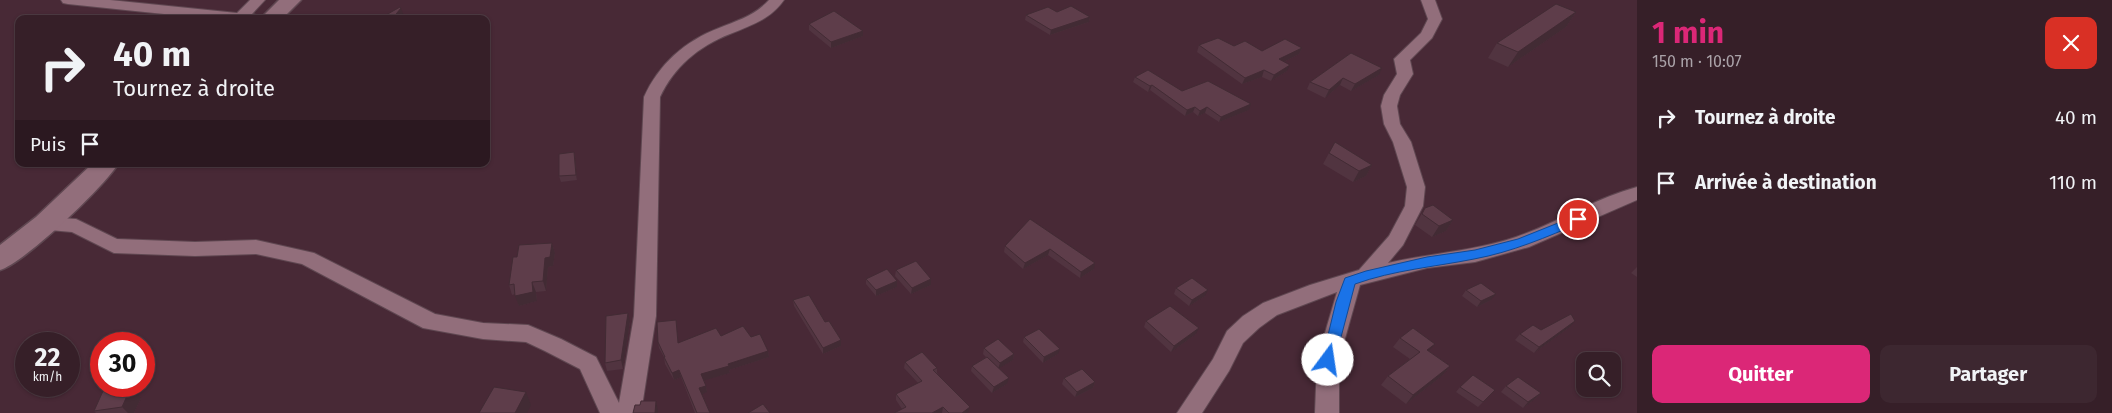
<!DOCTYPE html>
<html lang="fr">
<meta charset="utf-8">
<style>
body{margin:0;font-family:"Fira Sans",sans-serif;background:#3d2730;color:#f1f3f6;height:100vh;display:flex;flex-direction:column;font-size:19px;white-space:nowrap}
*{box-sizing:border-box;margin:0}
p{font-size:16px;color:#aaa2a8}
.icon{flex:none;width:28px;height:28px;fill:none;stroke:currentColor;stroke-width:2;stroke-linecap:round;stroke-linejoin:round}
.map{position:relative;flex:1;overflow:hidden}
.side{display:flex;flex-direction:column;background:#361f28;width:475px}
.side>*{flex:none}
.hud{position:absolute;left:15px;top:15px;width:475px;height:152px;border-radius:10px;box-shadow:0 1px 4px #0004,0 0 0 1px #503d45;background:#361f28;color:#f1f3f6;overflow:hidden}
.tools{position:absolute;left:1576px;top:352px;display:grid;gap:10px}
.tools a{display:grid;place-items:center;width:45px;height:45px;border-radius:10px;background:#361f28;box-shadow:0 1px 4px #0004,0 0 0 1px #503d45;font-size:25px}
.speed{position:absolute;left:15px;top:332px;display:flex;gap:10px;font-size:25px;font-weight:700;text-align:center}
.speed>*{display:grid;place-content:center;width:65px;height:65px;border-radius:50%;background:#361f28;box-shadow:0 1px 4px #0004,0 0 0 1px #503d45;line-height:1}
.speed small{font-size:12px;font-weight:400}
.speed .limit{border:8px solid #d22;background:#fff;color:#111}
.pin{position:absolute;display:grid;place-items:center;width:42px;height:42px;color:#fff;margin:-21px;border:2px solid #fff;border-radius:50%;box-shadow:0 1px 5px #0007}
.me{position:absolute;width:55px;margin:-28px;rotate:14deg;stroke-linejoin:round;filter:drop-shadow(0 0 4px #0008)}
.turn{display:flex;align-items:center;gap:18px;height:105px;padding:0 15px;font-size:22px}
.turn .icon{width:65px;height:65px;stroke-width:2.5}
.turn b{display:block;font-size:35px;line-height:42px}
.then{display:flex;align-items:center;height:48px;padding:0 15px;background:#0003;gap:10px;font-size:19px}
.round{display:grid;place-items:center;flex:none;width:52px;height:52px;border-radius:10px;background:#3d2730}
.summary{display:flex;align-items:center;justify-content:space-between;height:85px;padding:0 15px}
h1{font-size:30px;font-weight:700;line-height:38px;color:#db2777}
.button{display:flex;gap:10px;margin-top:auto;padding:10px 15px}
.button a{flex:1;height:58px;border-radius:10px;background:#db2777;color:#fff;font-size:20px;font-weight:700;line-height:58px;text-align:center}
.button a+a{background:#3d2730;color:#f1f3f6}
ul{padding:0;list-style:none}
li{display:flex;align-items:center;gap:15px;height:65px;padding:0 15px}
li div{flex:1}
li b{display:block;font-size:19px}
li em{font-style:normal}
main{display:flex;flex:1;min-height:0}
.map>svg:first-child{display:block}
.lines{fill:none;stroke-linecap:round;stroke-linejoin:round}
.minor-casing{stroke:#5f4751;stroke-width:2}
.secondary-casing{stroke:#5f4751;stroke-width:3}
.minor{fill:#926e7b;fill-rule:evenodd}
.secondary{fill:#926e7b;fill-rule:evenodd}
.wall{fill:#513440}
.shaded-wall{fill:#422b34}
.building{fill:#5e3d4a;stroke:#422b34}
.route{fill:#1a73e8;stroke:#114b97}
</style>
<main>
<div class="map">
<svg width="1637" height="413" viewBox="0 0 1637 413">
<rect width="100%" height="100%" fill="#482936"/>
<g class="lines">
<g class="minor-casing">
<path id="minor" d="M61,0H110L237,13L250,0H265L252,14L262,16L264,19H212L68,4L63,3Z
M769,0H784C770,20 751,25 730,34C699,46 674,67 660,97L656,316L641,413H600L580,369L545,351L526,342L483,339L423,328L302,264L256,254L195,256L114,253L72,232L38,229L35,224L38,219L45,217L76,219L117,239L195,242L256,240L314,253L435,314L483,323L528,325L561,339L596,357L619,403L634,316L644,97C659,64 685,41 719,28C738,20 754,16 769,0Z
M1421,0H1435L1442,19L1432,38L1410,60L1413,74L1400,95L1397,106L1400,124L1411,142L1425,187L1423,206L1403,245L1388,263C1431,253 1475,251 1516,237C1557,223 1595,198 1637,187V200L1529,247L1475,262L1427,268L1360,285L1339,360V413H1315L1317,360L1337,292L1277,315L1259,328L1243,343L1229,371L1202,413H1177L1213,359L1227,331L1243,316L1263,303L1310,285L1359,270L1389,236L1405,206L1407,187L1393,142L1384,124L1381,106L1384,95L1397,74L1394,59L1421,33L1428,19Z"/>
</g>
<g class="secondary-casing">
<path id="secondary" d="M279,0H301L282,19H260Z
M92,164H118C104,187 24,263 0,270V245L36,217Z"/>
</g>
<use href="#minor" class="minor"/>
<use href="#secondary" class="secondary"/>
</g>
<path class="wall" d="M1057,12L1090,17L1089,22L1050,35L1025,20L1026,15Z
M1576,12L1566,27L1508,67L1488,58L1497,43Z
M809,24L863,31V36L831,48L809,30Z
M1199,45L1234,46L1262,51L1302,48L1299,54L1284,62L1287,71L1271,81L1262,77L1242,84L1197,52Z
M1351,53L1379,75L1351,91L1340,85L1325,98L1307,89L1310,82Z
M1135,77L1182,91L1249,110L1219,122L1205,113L1198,116L1193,112L1185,116L1150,90L1148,92L1133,82Z
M574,152L575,158L577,180L561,182L559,176Z
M1329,153L1372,165L1366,176L1353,182L1323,164Z
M1425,208L1453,220L1446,231L1432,237L1415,225Z
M1030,219L1094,269L1080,278L1048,255L1023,269L1004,252L1005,246Z
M552,243L555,253L553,266L548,267L546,291L536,292L537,301L519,306L515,294L512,295L509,285L517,257Z
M1637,267V277L1631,273Z
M896,270L931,285L911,294L895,276Z
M866,279L897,281V287L876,296L866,284Z
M1176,288L1205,296L1189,306L1174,294Z
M1466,290L1491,300L1477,307L1462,296Z
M793,300L841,346L823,354L794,306Z
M676,320L678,343L721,336L751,337L768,351L769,357L729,370L730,373L704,380L706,386L707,392L702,394L710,413H695L681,377L674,380L665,364L664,357L659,348L658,342Z
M630,321L623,369L607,371L605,363Z
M1146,321L1196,334L1171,352L1144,327Z
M1570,327L1534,353L1515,340L1520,334L1541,330Z
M1024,337L1058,354L1043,363L1023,342Z
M1400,338L1429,351L1450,366L1443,375L1406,404L1381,385L1388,376L1410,359L1393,347Z
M984,348L1014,354L1013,360L999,368L1007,384L992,393L971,371L972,366L986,357L983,354Z
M905,362L937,368V373L968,413H894L902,409L896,400V394L918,383L904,368Z
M1064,378L1095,382L1093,388L1075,397L1062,384Z
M1506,386L1541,393L1535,399L1523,408L1501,392Z
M1460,387L1490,395L1478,407L1456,392Z
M141,398L134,413H96L94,411Z"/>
<path class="shaded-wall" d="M401,8L405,19H392Z
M1576,12L1566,27L1508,67L1518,52Z
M1090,17L1089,22L1050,35L1051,30Z
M863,31V36L831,48V42Z
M1302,48L1299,54L1276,66L1279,59Z
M1290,65L1287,71L1271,81L1274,75Z
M1382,68L1379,75L1351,91L1355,84Z
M1264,70L1262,77L1242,84L1245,78Z
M1343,78L1340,85L1325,98L1329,90Z
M1152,85L1150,90L1148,92L1150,86Z
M1251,104L1249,110L1219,122L1221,117Z
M1195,107L1193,112L1185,116L1187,110Z
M1207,107L1205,113L1198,116L1200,111Z
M574,152L575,158L577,180L576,175Z
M1372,165L1366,176L1353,182L1359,171Z
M1453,220L1446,231L1432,237L1439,226Z
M552,243L555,253L553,266L548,267L546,291L543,281L545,258Z
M1050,249L1048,255L1023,269L1025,263Z
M1095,263L1094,269L1080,278L1081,272Z
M931,279V285L911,294L912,288Z
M897,281V287L876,296V290Z
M532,282L536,292L537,301L519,306L515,296Z
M1208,290L1205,296L1189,306L1192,300Z
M1496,294L1491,300L1477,307L1481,301Z
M628,313L630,321L623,369L621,360Z
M1575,321L1570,327L1534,353L1539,347Z
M1199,328L1196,334L1171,352L1174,346Z
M841,340V346L823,354V348Z
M1435,344L1428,352L1427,350Z
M1060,349L1058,354L1043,363L1044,357Z
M768,351L769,357L729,370L730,373L702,381L701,374L728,364Z
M1014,354L1013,360L998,369L1000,363Z
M1450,366L1443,375L1406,404L1413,395Z
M679,370L681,377L674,380L672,373Z
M1009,378L1007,384L992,393L994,387Z
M1095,382L1093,388L1075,397L1077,392Z
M706,386L707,392L701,395L699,388Z
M131,387L141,398L134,413H128L122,407Z
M526,392L531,405L527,413H515Z
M1541,393L1535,399L1523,408L1528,402Z
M656,401L658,410V413H655Z
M943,407L942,413H932Z
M970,407L968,413H962Z"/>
<path class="building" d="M1556,4L1576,12L1518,52L1497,43Z
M1071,6L1090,17L1051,30L1026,15L1048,7L1057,12Z
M400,7L401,8L392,19H379Z
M834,11L863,31L831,42L809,24Z
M1218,38L1234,46L1245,41L1262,51L1285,39L1302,48L1279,59L1290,65L1274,75L1264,70L1245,78L1199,45Z
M1351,53L1382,68L1355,84L1343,78L1329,90L1310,82Z
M1148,70L1182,91L1208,81L1251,104L1221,117L1207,107L1200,111L1195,107L1187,110L1152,85L1150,86L1135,77Z
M1335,142L1372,165L1359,171L1329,153Z
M574,152L576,175L559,176V154Z
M1433,205L1453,220L1439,226L1422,214L1425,208Z
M1030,219L1095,263L1081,272L1050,249L1025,263L1005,246Z
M552,243L550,257L545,258L543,281L532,282L533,292L515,296L514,284L509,285L513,257H517L519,245Z
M916,261L931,279L912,288L896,270Z
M887,269L897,281L876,290L866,279Z
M1192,278L1208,290L1192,300L1176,288Z
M1481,283L1496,294L1481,301L1466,290Z
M809,295L825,322L829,321L841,340L823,348L793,300Z
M1170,306L1199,328L1174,346L1146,321Z
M628,313L621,360L605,363L606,316Z
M1571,314L1575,321L1539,347L1520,334L1533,325L1541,330Z
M676,320L678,343L716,328L721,336L743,326L751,337L760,334L768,351L728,364L729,366L701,374L706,386L699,388L710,413H697L679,370L672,373L664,357H665L658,342L657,322Z
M1413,328L1435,344L1427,350L1450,366L1413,395L1388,376L1420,352L1400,338Z
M1039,329L1060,349L1044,357L1024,337Z
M998,339L1014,354L1000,363L984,348Z
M922,352L937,368L933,370L970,407L962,413H949L943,407L932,413H894L906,407L896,394L922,381L905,362Z
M987,357L1009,378L994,387L972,366Z
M1082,369L1095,382L1077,392L1064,378Z
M1473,375L1495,390L1483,402L1460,387Z
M1518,377L1541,393L1528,402L1506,386Z
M131,387L122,407L94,411L103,391Z
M494,387L526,392L515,413H479Z
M641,401H656L655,413H633L635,405H640Z
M763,404L770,413H748Z"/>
<path class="route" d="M1578,215L1582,217L1584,219L1582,222C1547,237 1512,252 1474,259C1434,267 1394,270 1355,284L1335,360L1333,364L1328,366L1324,364L1322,360L1336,302L1345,278L1366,271L1427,257L1475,250L1518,239Z"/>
</svg>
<div class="tools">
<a><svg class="icon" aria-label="search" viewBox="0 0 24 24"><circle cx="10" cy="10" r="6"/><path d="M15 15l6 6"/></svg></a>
</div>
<div class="speed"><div>22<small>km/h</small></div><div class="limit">30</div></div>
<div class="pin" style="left:1578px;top:219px;background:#d93025"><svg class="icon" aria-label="arrive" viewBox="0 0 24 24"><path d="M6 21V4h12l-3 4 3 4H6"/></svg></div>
<svg class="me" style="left:1328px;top:360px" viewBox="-20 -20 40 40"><circle r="19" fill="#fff"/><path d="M0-13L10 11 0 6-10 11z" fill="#1a73e8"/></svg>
<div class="hud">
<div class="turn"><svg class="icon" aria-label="right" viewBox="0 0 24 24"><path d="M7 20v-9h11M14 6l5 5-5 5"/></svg><div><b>40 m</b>Tournez à droite</div></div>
<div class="then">Puis<svg class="icon" aria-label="arrive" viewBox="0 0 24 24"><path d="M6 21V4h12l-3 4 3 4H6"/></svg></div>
</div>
</div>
<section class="side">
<div class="summary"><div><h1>1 min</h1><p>150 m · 10:07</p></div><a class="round" style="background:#d93025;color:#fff"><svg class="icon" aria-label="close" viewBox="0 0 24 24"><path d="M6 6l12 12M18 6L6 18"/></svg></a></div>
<ul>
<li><svg class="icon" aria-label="right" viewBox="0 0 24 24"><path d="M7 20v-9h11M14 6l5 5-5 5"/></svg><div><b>Tournez à droite</b></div><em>40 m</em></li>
<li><svg class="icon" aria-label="arrive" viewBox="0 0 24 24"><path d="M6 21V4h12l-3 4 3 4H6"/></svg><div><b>Arrivée à destination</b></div><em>110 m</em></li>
</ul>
<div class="button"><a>Quitter</a><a>Partager</a></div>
</section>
</main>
